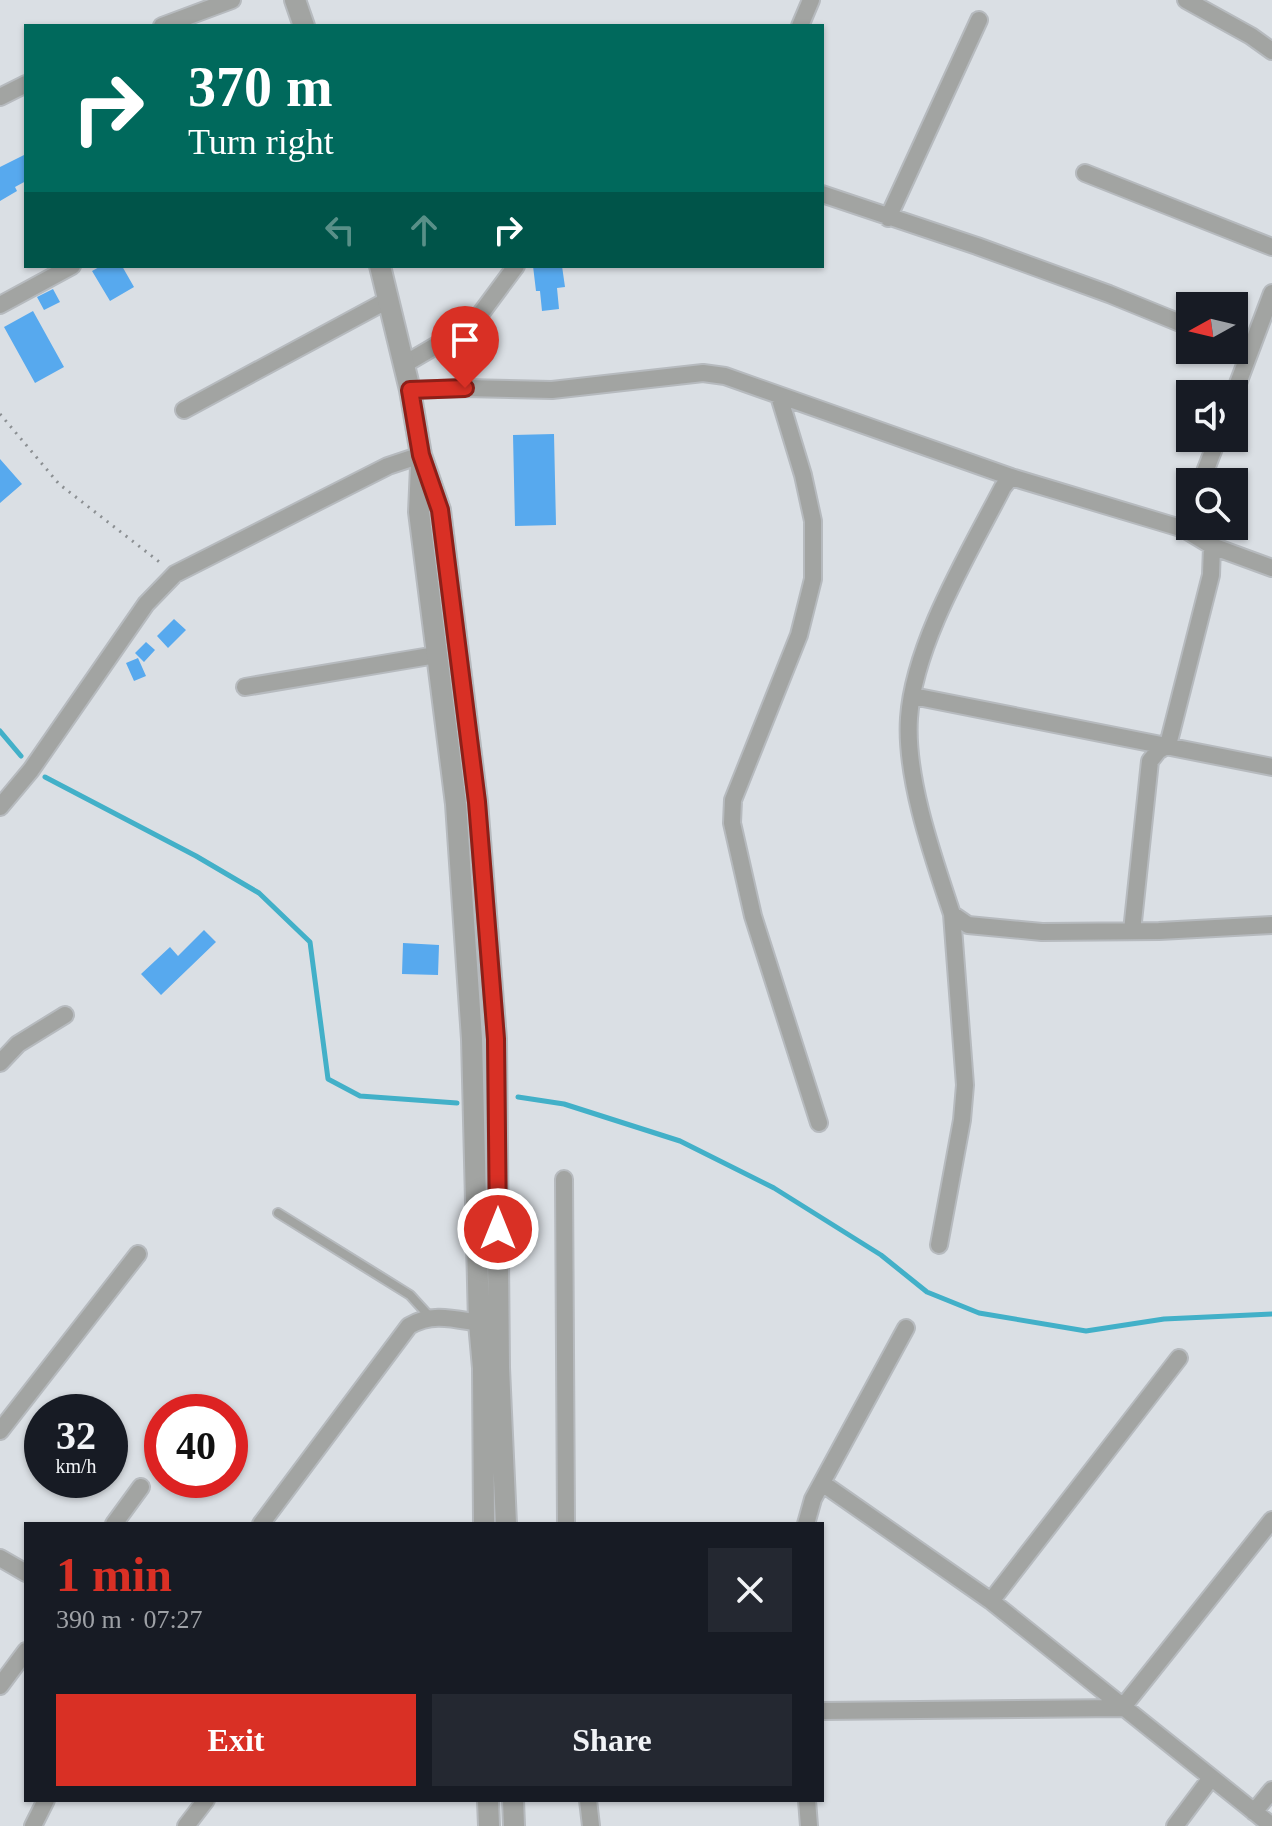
<!DOCTYPE html>
<meta charset="utf-8">
<style>
body{margin:0;font-family:"Times New Roman",serif;background:#242831;color:#f1f3f6;height:100vh;display:flex;flex-direction:column;font-size:30px;white-space:nowrap}
*{box-sizing:border-box;margin:0}
p{font-size:26px;color:#9ea1a6}
.icon{flex:none;width:44px;height:44px;fill:none;stroke:currentColor;stroke-width:2;stroke-linecap:round;stroke-linejoin:round}
.map{position:relative;flex:1;overflow:hidden}
.side{position:absolute;left:24px;top:1522px;width:800px;height:280px;display:flex;flex-direction:column;background:#171b24;border-radius:0px;box-shadow:0 2px 6px #0004}
.side>*{flex:none}
.hud{position:absolute;left:24px;top:24px;width:800px;height:244px;border-radius:0px;box-shadow:0 2px 6px #0004;background:#00695c;color:#fff;overflow:hidden}
.needle{width:52px;rotate:262deg}
.tools{position:absolute;left:1176px;top:292px;display:grid;gap:16px}
.tools a{display:grid;place-items:center;width:72px;height:72px;border-radius:0px;background:#171b24;box-shadow:0 2px 6px #0004;font-size:40px}
.speed{position:absolute;left:24px;top:1394px;display:flex;gap:16px;font-size:40px;font-weight:700;text-align:center}
.speed>*{display:grid;place-content:center;width:104px;height:104px;border-radius:50%;background:#171b24;box-shadow:0 2px 6px #0004;line-height:1}
.speed small{font-size:20px;font-weight:400}
.speed .limit{border:12px solid #d22;background:#fff;color:#111}
.pin{position:absolute;display:grid;place-items:center;width:68px;height:68px;color:#fff;margin:-82px -34px;border-radius:50% 50% 50% 0;rotate:-45deg;box-shadow:0 0 8px #0007}
.pin .icon{rotate:45deg}
.me{position:absolute;width:88px;margin:-44px;rotate:0deg;stroke-linejoin:round;filter:drop-shadow(0 0 6px #0008)}
.turn{display:flex;align-items:center;gap:28px;height:168px;padding:0 32px;font-size:36px}
.turn .icon{width:104px;height:104px;stroke-width:2.5}
.turn b{display:block;font-size:56px;line-height:68px}
.lanes{display:flex;align-items:center;height:76px;padding:0 32px;background:#0003;justify-content:center;gap:40px;direction:ltr}
.lanes .off{opacity:.35}
.round{display:grid;place-items:center;flex:none;width:84px;height:84px;border-radius:0px;background:#242831}
.head{display:flex;align-items:center;justify-content:space-between;height:136px;padding:0 32px}
h1{font-size:48px;font-weight:600;line-height:60px;color:#d93025}
.action{display:flex;gap:16px;margin-top:auto;padding:16px 32px}
.action a{flex:1;height:92px;border-radius:0px;background:#d93025;color:#fff;font-size:32px;font-weight:600;line-height:92px;text-align:center}
.action a+a{background:#242831;color:#f1f3f6}
.map>svg:first-child{display:block}
.lines{fill:none;stroke-linecap:round;stroke-linejoin:round}
.stream{stroke:#42b0c8;stroke-width:5}
.building{fill:#57a9ee}
.service-casing{stroke:#b6babe;stroke-width:12}
.minor-casing{stroke:#b6babe;stroke-width:20}
.tertiary-casing{stroke:#b6babe;stroke-width:24}
.path{stroke:#8b8f92;stroke-width:3;stroke-dasharray:2 6;stroke-linecap:butt}
.service{stroke:#a2a4a2;stroke-width:8}
.minor{stroke:#a2a4a2;stroke-width:16}
.tertiary{stroke:#a2a4a2;stroke-width:20}
.route-casing{stroke:#8d1f18;stroke-width:20}
.route{stroke:#d93025;stroke-width:14}
</style>
<div class="map">
<svg width="1272" height="1826" viewBox="0 0 1272 1826">
<rect width="100%" height="100%" fill="#dadfe4"/>
<g class="lines">
<path class="stream" d="M0,731L21,756
M45,777L196,856L259,893L310,942L328,1079L360,1096L457,1103
M518,1097L564,1104L680,1141L774,1188L881,1255L927,1292L979,1313L1086,1331L1164,1319L1272,1314"/>
</g>
<path class="building" d="M26,154V181L15,187L17,191L0,201V167Z
M101,266H122L134,287L110,301L92,271Z
M533,266H562L565,287L557,288L559,309L542,311L540,291H536Z
M53,289L60,302L44,310L37,297Z
M33,311L64,367L35,383L4,327Z
M554,434L556,525L515,526L513,435Z
M0,459L22,484L0,503Z
M174,619L186,630L168,648L157,636Z
M146,642L155,650L144,662L135,653Z
M138,658L146,676L134,681L126,663Z
M204,930L216,942L161,995L141,974L170,947L178,956Z
M403,943L439,945L438,975L402,974Z"/>
<g class="lines">
<g class="service-casing">
<path id="service" d="M278,1213L410,1295L430,1317"/>
</g>
<g class="minor-casing">
<path id="minor" d="M1186,0L1251,36L1272,51
M162,26L232,0
M800,26L811,0
M0,97L26,84
M1085,173L1272,247
M822,194L977,246L1109,294L1190,327
M888,218L979,20
M0,305L72,266
M403,365L473,324L516,266
M410,390L465,388L552,390L703,373L725,376L1011,477L1184,529L1212,546L1272,568
M1234,394L1272,293
M779,396L803,475L813,521V579L799,635L733,800L732,823L753,916L819,1123
M184,410L388,300
M1011,477L1003,487C969,553 914,643 909,718C905,778 933,857 952,914L968,925L1042,932L1159,931L1272,925
M1201,482L1218,438
M1184,529L1190,507
M245,687L436,655
M913,696L1272,767
M0,807L31,770L146,604L175,574L388,466L421,455
M1132,931L1150,761L1158,751L1168,745L1211,575L1212,546
M0,1063L18,1044L65,1015
M564,1179L566,1524
M939,1245L962,1120L965,1085L952,914
M0,1431L138,1254
M822,1483L991,1601L1272,1826
M114,1524L141,1487
M261,1524L409,1326C432,1312 454,1319 479,1323
M806,1524L813,1499L906,1328
M0,1558L26,1573
M991,1601L1179,1358
M0,1686L26,1651
M822,1711L1122,1708L1272,1520
M588,1800L591,1826
M807,1800L809,1826
M1254,1812L1272,1790
M33,1826L46,1800
M186,1826L206,1800
M1175,1826L1211,1778"/>
</g>
<g class="tertiary-casing">
<path id="tertiary" d="M295,0L304,26
M380,266L410,390L421,455L440,510L477,802L496,1039L499,1368L506,1524
M421,467L419,512L456,804L472,1039L479,1323L483,1368L484,1524
M488,1800L489,1826
M513,1800L514,1826"/>
</g>
<path class="path" d="M0,414L59,484L162,564"/>
<use href="#service" class="service"/>
<use href="#minor" class="minor"/>
<use href="#tertiary" class="tertiary"/>
</g>
<g class="lines">
<g class="route-casing">
<path id="route" d="M465,388L410,390L421,455L440,510L477,802L496,1039L498,1229"/>
</g>
<use href="#route" class="route"/>
</g>
</svg>
<div class="tools">
<a><svg class="needle" viewBox="-14 -14 28 28"><path d="M0-13l5 13h-10z" fill="#e53935"/><path d="M0 13l5-13h-10z" fill="#9ea1a6"/></svg></a>
<a><svg class="icon" aria-label="sound" viewBox="0 0 24 24"><path d="M4 9h4l5-4v14l-5-4H4zM17 9q2 3 0 6"/></svg></a>
<a><svg class="icon" aria-label="search" viewBox="0 0 24 24"><circle cx="10" cy="10" r="6"/><path d="M15 15l6 6"/></svg></a>
</div>
<div class="speed"><div>32<small>km/h</small></div><div class="limit">40</div></div>
<div class="pin" style="left:465px;top:388px;background:#d93025"><svg class="icon" aria-label="arrive" viewBox="0 0 24 24"><path d="M6 21V4h12l-3 4 3 4H6"/></svg></div>
<svg class="me" style="left:498px;top:1229px" viewBox="-20 -20 40 40"><circle r="17" fill="#d93025" stroke="#fff" stroke-width="3"/><path d="M0-11L8 9 0 5-8 9z" fill="#fff"/></svg>
<div class="hud">
<div class="turn"><svg class="icon" aria-label="right" viewBox="0 0 24 24"><path d="M7 20v-9h11M14 6l5 5-5 5"/></svg><div><b>370 m</b>Turn right</div></div>
<div class="lanes"><svg class="icon off" aria-label="left" viewBox="0 0 24 24"><path d="M17 20v-9H6M10 6l-5 5 5 5"/></svg><svg class="icon off" aria-label="ahead" viewBox="0 0 24 24"><path d="M12 20V5M6 11l6-6 6 6"/></svg><svg class="icon" aria-label="right" viewBox="0 0 24 24"><path d="M7 20v-9h11M14 6l5 5-5 5"/></svg></div>
</div>
<section class="side">
<div class="head"><div><h1>1 min</h1><p>390 m · 07:27</p></div><a class="round"><svg class="icon" aria-label="close" viewBox="0 0 24 24"><path d="M6 6l12 12M18 6L6 18"/></svg></a></div>
<div class="action"><a>Exit</a><a>Share</a></div>
</section>
</div>
